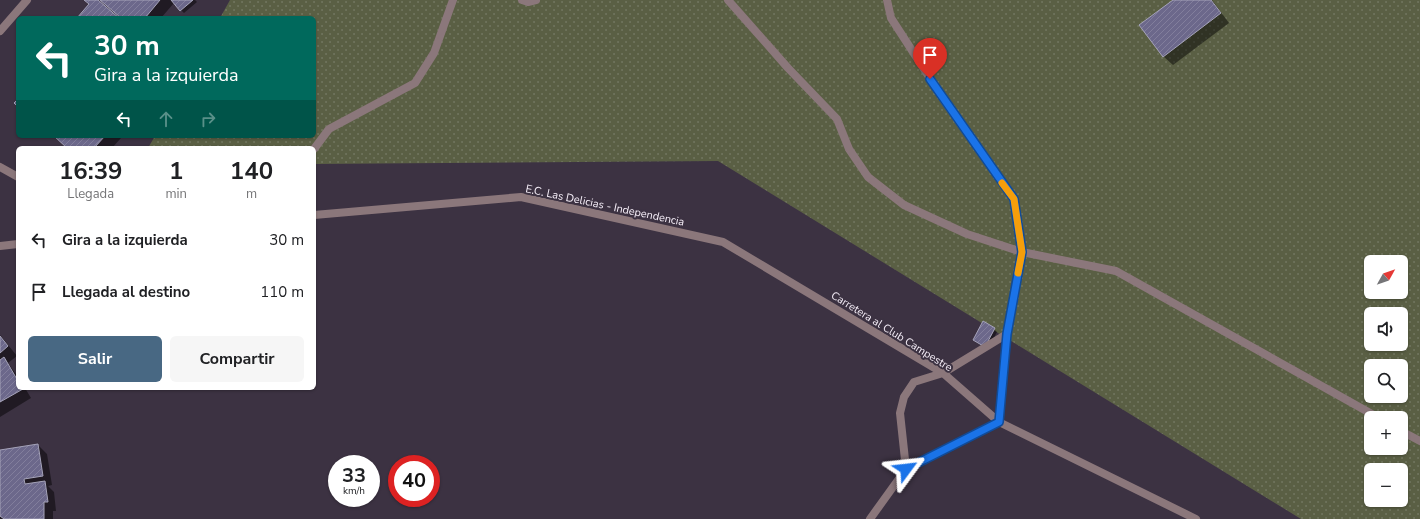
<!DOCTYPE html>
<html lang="es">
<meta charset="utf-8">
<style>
body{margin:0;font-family:"Nunito Sans",sans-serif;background:#f6f6f6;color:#202124;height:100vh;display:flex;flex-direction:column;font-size:15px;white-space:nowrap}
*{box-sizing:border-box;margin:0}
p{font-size:13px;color:#757577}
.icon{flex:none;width:22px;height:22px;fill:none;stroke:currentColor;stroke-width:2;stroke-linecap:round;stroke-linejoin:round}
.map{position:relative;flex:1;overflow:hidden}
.drawer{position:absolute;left:16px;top:146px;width:300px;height:244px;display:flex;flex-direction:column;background:#fff;border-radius:6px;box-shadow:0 1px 3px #0004}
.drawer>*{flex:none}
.guide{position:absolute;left:16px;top:16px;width:300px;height:122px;border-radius:6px;box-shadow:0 1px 3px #0004;background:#00695c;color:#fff;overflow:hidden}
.needle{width:26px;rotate:50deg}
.controls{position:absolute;left:1364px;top:255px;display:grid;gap:8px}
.controls a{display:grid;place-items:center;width:44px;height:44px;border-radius:6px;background:#fff;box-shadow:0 1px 3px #0004;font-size:20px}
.speed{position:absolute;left:328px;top:455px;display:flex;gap:8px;font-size:20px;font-weight:700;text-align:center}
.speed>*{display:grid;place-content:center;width:52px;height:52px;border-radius:50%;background:#fff;box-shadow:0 1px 3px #0004;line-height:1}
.speed small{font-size:10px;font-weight:400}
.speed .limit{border:6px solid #d22;background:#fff;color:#111}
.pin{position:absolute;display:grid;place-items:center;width:34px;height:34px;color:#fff;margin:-41px -17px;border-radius:50% 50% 50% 0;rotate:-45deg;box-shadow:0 0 4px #0007}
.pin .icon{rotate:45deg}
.me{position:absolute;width:44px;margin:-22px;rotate:60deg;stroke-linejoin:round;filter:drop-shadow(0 0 3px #0008)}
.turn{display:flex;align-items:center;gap:14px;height:84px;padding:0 12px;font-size:18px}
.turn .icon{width:52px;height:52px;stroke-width:2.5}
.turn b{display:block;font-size:28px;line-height:34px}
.lanes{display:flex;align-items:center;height:38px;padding:0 12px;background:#0003;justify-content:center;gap:20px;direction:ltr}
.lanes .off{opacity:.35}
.eta{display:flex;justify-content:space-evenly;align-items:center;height:68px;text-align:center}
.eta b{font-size:24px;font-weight:700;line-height:28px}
.primary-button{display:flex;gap:8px;margin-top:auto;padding:8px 12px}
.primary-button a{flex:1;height:46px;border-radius:6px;background:#486883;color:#fff;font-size:16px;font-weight:700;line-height:46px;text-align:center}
.primary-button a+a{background:#f6f6f6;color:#202124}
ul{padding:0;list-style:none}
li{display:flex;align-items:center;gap:12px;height:52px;padding:0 12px}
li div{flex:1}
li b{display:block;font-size:15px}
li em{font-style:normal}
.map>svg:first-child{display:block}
.grass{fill:url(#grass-dots);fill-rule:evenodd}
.shadow{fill:#0007}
.building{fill:url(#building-hatch);stroke:#a5a3b9}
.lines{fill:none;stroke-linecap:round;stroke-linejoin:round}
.service{stroke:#8b777b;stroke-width:8}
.minor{stroke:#8b777b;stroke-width:8}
.tertiary{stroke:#8b777b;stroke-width:8}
.route-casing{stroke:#114b97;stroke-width:10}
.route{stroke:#1a73e8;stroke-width:7}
.slow{stroke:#f59e0b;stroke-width:7}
.labels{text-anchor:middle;stroke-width:4;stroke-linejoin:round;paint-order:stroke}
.street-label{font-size:11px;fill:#f8f1fb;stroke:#3c3242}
</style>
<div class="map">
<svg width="1420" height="519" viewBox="0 0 1420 519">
<defs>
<pattern id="grass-dots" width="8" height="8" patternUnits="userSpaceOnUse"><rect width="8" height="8" fill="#5a5f44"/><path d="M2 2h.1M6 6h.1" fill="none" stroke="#727660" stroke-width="1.8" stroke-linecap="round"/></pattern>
<pattern id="building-hatch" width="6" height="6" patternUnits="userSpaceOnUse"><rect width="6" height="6" fill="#6c688b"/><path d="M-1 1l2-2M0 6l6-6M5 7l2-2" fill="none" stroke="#827e9c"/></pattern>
</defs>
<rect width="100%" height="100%" fill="#3c3242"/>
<path class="grass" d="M230,0H1420V519H1301L718,161L314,164V148H148L155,136H314V18H220ZM1371,262H1401V292H1371ZM1371,314H1401V344H1371ZM1371,366H1401V396H1371ZM1371,418H1401V448H1371ZM1371,470H1401V500H1371Z"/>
<path class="shadow" d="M102,0H195L197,2L184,13L174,3L161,18H122Z
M1175,0H1212L1229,23L1173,65L1163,56Z
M55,136H119L121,138L112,148H67Z
M994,329L997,332L988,349L974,340Z
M0,335L17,356L8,363L18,377V388H25L31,398L0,417Z
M38,445L47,454L52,485L48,486L54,492L56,511H53V519H0V451Z"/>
<path class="building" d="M84,0H98L119,18H77L89,4Z
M100,0H160L145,18H121Z
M171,0H193L180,11Z
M1173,0H1211L1221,13L1163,57L1139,25Z
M18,99V107L14,103Z
M54,136H105L94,148H67Z
M983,321L995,328L985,347L973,340Z
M0,336L8,346L0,353Z
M4,357L18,381V388L23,389L0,402V360Z
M38,444L43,476L24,479L25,484L45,481L48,502H44V519H4L0,516V450Z"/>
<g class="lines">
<path class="service" d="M522,0L528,2L536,0
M728,0L788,68L837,119L849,149L868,177L904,205L967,234L1022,252L1116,271L1379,418
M887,0L891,18L946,103L1014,199L1022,252L1007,334L999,422
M314,149L329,129L415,83L434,53L453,0
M943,373L1007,334
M1401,431L1420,441"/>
<path class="minor" d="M0,31L27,0
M0,167L18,177"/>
<path class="tertiary" d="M314,215L521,197L723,242L943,373L999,422L1196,519
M0,246L18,244
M906,469L900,413L904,397L914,382L943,373
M870,519L906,469L999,422"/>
</g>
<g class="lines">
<g class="route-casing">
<path id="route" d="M906,469L999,422L1007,334L1022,252L1014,199L930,79"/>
</g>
<use href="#route" class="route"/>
<path class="slow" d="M1002,183L1014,199L1022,252L1018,273"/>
</g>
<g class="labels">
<g class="street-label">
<text transform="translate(605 205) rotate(12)" y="4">E.C. Las Delicias - Independencia</text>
<text transform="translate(892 331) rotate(32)" y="4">Carretera al Club Campestre</text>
</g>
</g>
</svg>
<div class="controls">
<a><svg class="needle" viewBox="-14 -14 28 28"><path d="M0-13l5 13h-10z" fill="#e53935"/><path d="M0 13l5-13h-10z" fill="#757577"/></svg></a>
<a><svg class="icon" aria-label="sound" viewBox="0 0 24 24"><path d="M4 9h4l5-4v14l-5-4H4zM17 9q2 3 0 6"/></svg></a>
<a><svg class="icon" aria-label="search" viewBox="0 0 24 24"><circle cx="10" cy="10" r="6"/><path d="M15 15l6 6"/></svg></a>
<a>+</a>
<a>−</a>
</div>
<div class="speed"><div>33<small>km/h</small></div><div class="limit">40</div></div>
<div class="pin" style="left:930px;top:79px;background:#d93025"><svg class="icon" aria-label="arrive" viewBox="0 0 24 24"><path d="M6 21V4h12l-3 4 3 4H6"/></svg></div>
<svg class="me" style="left:906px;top:469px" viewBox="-20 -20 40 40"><path d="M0-17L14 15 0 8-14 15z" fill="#1a73e8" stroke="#fff" stroke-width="4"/></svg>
<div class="guide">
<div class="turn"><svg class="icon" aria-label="left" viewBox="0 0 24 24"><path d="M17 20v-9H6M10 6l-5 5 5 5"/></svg><div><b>30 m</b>Gira a la izquierda</div></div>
<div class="lanes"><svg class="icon" aria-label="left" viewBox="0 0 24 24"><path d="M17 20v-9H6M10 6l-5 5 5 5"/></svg><svg class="icon off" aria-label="ahead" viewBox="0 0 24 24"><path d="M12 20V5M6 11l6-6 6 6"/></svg><svg class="icon off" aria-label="right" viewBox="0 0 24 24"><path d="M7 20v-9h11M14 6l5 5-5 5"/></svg></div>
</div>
<section class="drawer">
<div class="eta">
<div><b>16:39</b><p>Llegada</p></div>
<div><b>1</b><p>min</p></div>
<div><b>140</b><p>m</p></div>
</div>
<ul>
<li><svg class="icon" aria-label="left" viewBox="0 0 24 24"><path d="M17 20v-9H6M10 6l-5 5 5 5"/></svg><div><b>Gira a la izquierda</b></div><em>30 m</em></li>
<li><svg class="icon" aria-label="arrive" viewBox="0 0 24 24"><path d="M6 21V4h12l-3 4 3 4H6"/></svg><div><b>Llegada al destino</b></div><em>110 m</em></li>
</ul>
<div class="primary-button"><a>Salir</a><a>Compartir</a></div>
</section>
</div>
